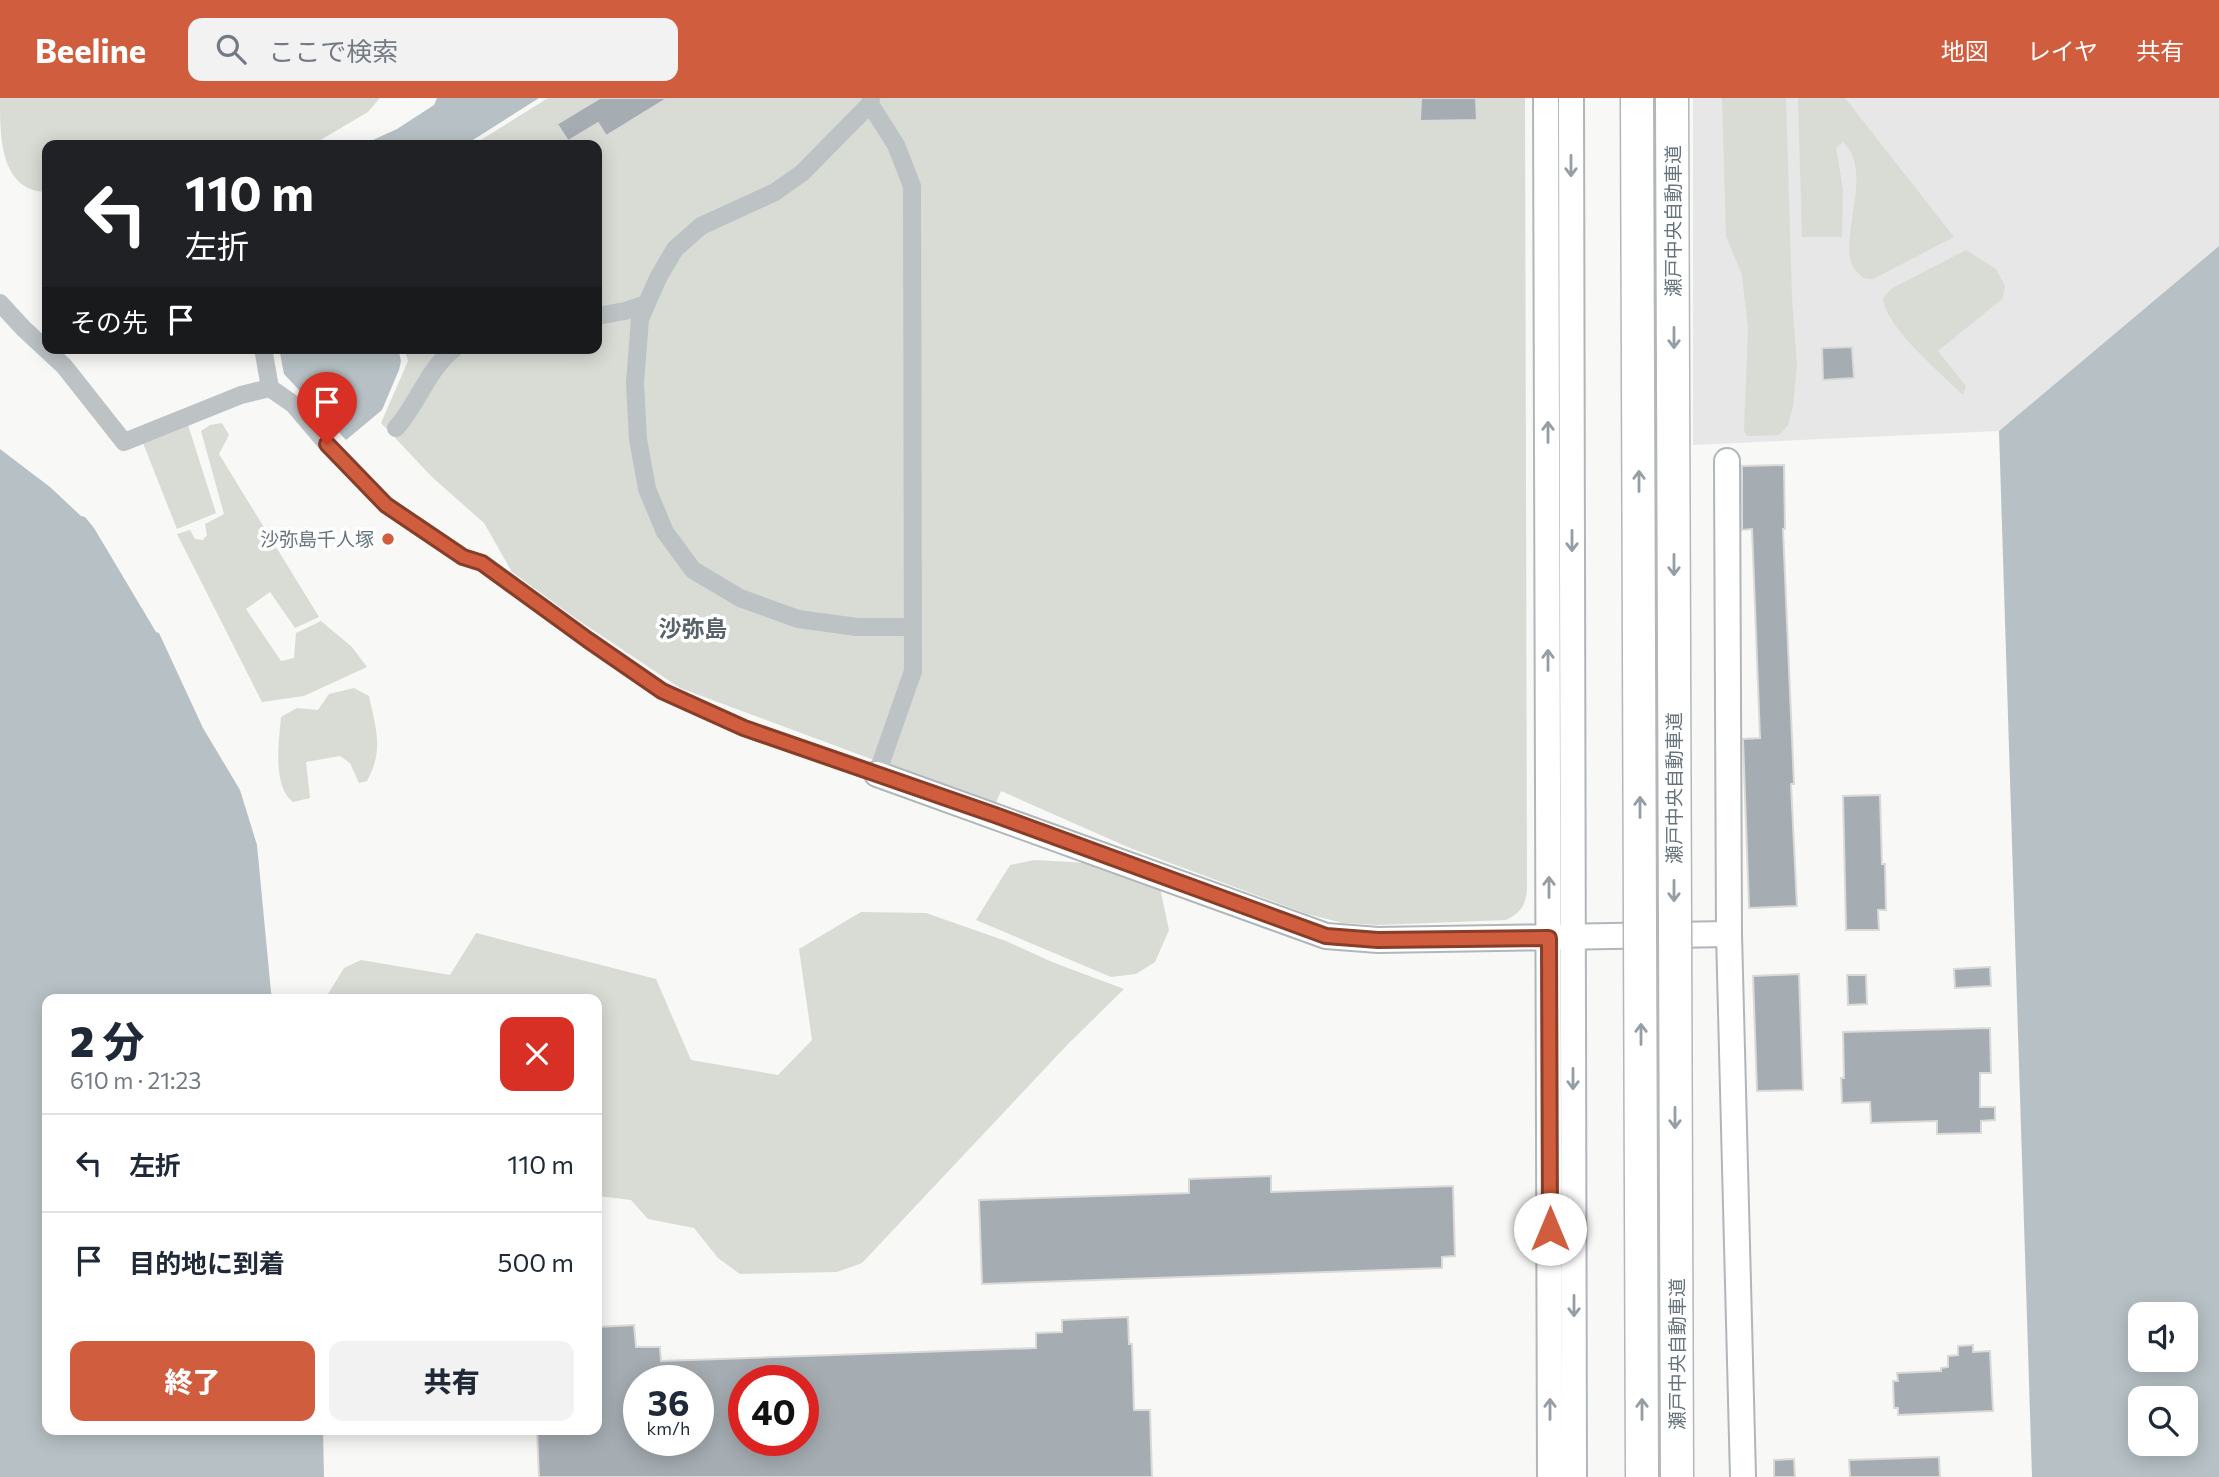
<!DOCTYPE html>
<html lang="ja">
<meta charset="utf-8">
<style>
body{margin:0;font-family:Commissioner,"Noto Sans JP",sans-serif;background:#f2f2f3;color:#1f2937;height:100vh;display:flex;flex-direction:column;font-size:26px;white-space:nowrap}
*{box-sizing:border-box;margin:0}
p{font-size:23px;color:#747a83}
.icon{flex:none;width:38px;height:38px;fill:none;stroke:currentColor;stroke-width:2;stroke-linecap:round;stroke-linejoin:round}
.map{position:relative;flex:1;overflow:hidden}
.drawer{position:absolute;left:42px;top:896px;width:560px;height:441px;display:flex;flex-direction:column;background:#fff;border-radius:14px;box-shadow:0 4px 18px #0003}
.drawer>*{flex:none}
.hud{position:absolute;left:42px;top:42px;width:560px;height:214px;border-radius:14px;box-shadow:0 4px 18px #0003;background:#202124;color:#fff;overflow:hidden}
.tools{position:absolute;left:2128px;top:1204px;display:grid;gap:14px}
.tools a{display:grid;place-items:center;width:70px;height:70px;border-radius:14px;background:#fff;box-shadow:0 4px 18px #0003;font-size:35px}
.speed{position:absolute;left:623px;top:1267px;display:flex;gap:14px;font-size:35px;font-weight:700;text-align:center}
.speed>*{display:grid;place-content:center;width:91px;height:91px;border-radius:50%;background:#fff;box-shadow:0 4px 18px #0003;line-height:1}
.speed small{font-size:18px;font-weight:400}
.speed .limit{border:10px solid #d22;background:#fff;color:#111}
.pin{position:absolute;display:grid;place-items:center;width:60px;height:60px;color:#fff;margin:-72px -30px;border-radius:50% 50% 50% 0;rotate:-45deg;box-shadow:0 0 7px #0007}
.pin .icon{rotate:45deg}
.me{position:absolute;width:77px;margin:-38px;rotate:0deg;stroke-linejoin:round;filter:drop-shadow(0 0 5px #0008)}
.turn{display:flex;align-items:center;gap:24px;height:147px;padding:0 28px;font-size:32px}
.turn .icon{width:91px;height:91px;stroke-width:2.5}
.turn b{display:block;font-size:49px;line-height:60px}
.then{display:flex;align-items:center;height:66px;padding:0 28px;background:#0003;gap:14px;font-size:26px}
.round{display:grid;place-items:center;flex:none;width:74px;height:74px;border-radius:14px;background:#f2f2f3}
.summary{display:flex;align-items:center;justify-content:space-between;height:119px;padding:0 28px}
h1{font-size:42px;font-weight:800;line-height:52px}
.button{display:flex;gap:14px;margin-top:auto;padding:14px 28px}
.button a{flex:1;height:80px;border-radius:14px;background:#d05e3e;color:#fff;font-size:28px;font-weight:800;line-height:80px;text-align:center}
.button a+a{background:#f2f2f3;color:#1f2937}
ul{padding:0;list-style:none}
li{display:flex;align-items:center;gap:21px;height:98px;padding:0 28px;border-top:2px solid #e0e1e3}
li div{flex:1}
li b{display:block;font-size:26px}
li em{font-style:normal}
header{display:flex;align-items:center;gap:42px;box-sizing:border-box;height:98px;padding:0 35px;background:#d05e3e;color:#fff}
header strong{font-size:33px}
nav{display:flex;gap:38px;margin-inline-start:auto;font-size:24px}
.search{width:490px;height:63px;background:#f2f2f3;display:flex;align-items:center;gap:18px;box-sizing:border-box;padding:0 24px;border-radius:14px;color:#747a83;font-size:26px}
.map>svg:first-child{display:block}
.built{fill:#e6e7e6}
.green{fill:#d8dcd5}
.water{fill:#b7c1c5;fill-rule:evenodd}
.building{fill:#a5adb2;stroke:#dadad8;stroke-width:2;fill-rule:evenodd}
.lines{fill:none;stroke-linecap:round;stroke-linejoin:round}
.secondary-casing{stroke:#b0b6ba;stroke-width:28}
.street{stroke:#bdc2c5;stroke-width:18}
.secondary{stroke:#fff;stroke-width:24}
.rail-casing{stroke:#a0a6ab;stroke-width:8}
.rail{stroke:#fff;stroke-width:5;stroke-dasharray:16;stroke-linecap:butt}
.highway-bridge-casing{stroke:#b3b7ba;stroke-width:35;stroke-linecap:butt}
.highway-bridge{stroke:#fff;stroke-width:32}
.oneway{stroke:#949ea4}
.route-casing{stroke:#873d28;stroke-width:18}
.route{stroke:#d05e3e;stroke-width:12}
.poi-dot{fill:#d05e3e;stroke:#fff;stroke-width:2.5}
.labels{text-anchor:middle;stroke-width:7;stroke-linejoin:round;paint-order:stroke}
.street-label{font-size:19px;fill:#66747d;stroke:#fff}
.poi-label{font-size:19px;fill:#66747d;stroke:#fff;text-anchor:end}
.quarter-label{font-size:23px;font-weight:bold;fill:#576269;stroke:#fff}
</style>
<header>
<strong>Beeline</strong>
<div class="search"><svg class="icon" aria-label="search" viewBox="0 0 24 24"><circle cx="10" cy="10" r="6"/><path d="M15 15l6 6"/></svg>ここで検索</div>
<nav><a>地図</a><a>レイヤ</a><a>共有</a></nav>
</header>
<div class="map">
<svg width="2219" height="1379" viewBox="0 0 2219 1379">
<rect width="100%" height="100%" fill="#f8f8f6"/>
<path class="built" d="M1693,0H2219V148L1999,333L1693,347Z"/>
<path class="green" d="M0,0H380L368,14L312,47H47V94C0,93 0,39 0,0Z
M548,0H1525L1527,793C1525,809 1520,815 1506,822L1379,827L1343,825L1307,816L1130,750L1001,693L995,707L680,590L575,520L512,474L484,425L432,379L381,325L408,263L404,250H597V47H473Z
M1722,0H1786L1792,201L1797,267L1793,308L1788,327L1779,337L1747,338L1744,332L1748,231L1742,177L1726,138Z
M1798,0H1845L1954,139L1873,181L1863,180C1860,176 1854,172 1852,167C1840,134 1874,72 1843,44L1836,50L1843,91L1842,139H1802Z
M1966,152L1996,171L2005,188L2002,201L1938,253L1966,288L1963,297C1941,275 1886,230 1883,200L1891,191Z
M222,325L229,337L219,356L319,519L295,530L270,494L246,511L281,563L294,560L296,535L321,523L352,549L367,569L304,598L262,604L177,436L190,432L195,441L203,442L207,437L205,426L224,416L201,333L210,327Z
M188,327L216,415L177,431L143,345Z
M354,590L369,598C376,631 384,652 367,683L359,685L350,665L340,658L306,664L310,700L293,704C272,688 279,643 281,619L297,610L318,612L329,596Z
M1034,762L1089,765L1160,790L1169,832L1155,864L1136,876L1111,879L976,822L1010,767Z
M861,814L926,815L1006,843L1052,864L1124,891L1068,946L862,1165L837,1174L740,1176L718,1160L694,1130L648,1121L631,1102L597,1098V901H330L328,896L344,870L361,862L450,877L476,835L656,881L691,962L778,977L812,942L799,851Z"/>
<path class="water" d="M437,0H539L465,47H362L397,31L434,7Z
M2219,148V1379H2032L1999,333ZM2140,1216H2186V1262H2140ZM2140,1300H2186V1346H2140Z
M279,250H398L401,263L399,272L382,312L346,342L284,276Z
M0,351L50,389L81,418L85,419L94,430L156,534L159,535L203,630L240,692L257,747L271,894L273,901H47V1332H323L324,1379H0Z"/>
<path class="building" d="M600,0H668L606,38L598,25L568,43L557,26Z
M1421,0H1476L1477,22L1420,23Z
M1852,249L1854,280L1823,282L1822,250Z
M1784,367L1785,431H1783L1794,686H1791L1797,808L1749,810L1743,641L1760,640L1752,431L1742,432V368Z
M1880,697L1882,766H1885L1886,812H1878L1879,832H1846L1843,698Z
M1990,869L1991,888L1955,890L1954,871Z
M1799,876L1803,992L1757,993L1753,878Z
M1847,877H1866L1867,906L1848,907Z
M1990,930L1991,975H1980V1009H1995V1022L1981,1023V1035L1937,1036V1023L1871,1025L1870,1004L1842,1005L1841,980H1844L1843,934Z
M1271,1078V1094L1453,1088L1455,1158L1442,1159V1170L982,1186L979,1102L1189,1095V1081Z
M1128,1219L1129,1246H1132L1134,1312H1150L1152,1379H539L537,1332H597V1229L634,1227L636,1249H660L661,1263L1036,1250V1235L1062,1234V1222ZM639,1283H698V1342H639ZM744,1283H803V1342H744Z
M1973,1247V1254L1990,1253L1993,1313L1898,1317V1310H1894L1893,1283H1898L1897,1275L1941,1273V1270L1948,1269V1258L1958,1257V1248Z
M1939,1359L1940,1379H1850L1849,1362Z
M1794,1361L1795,1379H1774V1362Z"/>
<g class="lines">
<g class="secondary-casing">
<path id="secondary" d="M1546,0L1550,1379
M1571,0L1574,1379
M1727,363L1729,836L1743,1379
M877,676L1326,838L1378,842L1729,836"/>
</g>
<path class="street" d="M870,6L802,75L775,94L701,128L675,151L658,180L640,221L635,285L638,341L647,391L665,434L693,472L740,500L798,521L857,529H913
M0,205L24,231L64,268L124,344L241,297L270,290
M597,218L625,213L646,206
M263,250L270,290L293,306L327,346L386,407L463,459L482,465L588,542L662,593L744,630L877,676L913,573L912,88L896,47L870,6L871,0
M396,330C418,306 428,270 455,250"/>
<use href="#secondary" class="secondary"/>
<g class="rail-casing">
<path id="rail" d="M1658,0L1664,1379"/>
</g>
<use href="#rail" class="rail"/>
<g class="highway-bridge-casing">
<path id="highway-bridge" d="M1637,0L1642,1379
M1672,0L1677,1379"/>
</g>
<use href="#highway-bridge" class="highway-bridge"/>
</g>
<defs><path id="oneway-shaft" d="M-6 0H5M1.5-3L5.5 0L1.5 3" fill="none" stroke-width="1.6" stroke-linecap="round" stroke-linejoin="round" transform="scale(1.75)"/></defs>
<g class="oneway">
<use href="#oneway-shaft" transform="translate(1571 68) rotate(90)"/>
<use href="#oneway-shaft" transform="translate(1674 240) rotate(90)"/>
<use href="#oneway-shaft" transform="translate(1548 334) rotate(-90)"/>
<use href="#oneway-shaft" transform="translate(1639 383) rotate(-90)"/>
<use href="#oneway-shaft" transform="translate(1572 443) rotate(90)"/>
<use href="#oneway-shaft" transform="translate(1674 467) rotate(90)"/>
<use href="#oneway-shaft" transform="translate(1548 562) rotate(-90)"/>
<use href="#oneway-shaft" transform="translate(1640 709) rotate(-90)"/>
<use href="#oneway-shaft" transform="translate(1549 789) rotate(-90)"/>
<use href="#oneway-shaft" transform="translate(1674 793) rotate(90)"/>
<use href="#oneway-shaft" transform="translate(1641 936) rotate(-90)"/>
<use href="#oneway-shaft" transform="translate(1573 981) rotate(90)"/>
<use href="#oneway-shaft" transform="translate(1675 1020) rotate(90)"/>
<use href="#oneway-shaft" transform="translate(1574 1208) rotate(90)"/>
<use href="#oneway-shaft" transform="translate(1550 1311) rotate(-90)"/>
<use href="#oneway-shaft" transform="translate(1642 1311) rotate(-90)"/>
</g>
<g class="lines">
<g class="route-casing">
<path id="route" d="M327,346L386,407L463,459L482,465L588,542L662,593L744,630L995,717L1326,838L1378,842L1549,840L1550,1131"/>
</g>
<use href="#route" class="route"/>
</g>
<circle class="poi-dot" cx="388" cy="441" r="7"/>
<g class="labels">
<g class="street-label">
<text transform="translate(1673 123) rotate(-90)" y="7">瀬戸中央自動車道</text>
<text transform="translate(1674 690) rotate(-90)" y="7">瀬戸中央自動車道</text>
<text transform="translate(1677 1256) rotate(-90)" y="7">瀬戸中央自動車道</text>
</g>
<g class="poi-label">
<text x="374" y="448">沙弥島千人塚</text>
</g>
<g class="quarter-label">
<text x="693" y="539">沙弥島</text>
</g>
</g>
</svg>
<div class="tools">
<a><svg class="icon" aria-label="sound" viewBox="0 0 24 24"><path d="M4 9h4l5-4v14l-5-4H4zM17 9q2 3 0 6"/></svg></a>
<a><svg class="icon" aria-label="search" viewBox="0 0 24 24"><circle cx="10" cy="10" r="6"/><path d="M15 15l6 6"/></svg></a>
</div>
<div class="speed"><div>36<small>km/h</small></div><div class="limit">40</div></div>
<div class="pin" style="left:327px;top:346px;background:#d93025"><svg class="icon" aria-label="arrive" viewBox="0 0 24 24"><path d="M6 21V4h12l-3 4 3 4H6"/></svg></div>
<svg class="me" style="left:1550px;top:1131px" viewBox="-20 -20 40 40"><circle r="19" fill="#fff"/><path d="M0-13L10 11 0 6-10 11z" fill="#d05e3e"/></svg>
<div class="hud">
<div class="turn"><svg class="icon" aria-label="left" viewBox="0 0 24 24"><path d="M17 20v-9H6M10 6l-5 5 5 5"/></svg><div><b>110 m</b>左折</div></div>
<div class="then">その先<svg class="icon" aria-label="arrive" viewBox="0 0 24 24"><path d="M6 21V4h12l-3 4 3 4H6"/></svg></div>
</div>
<section class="drawer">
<div class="summary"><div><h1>2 分</h1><p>610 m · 21:23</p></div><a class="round" style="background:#d93025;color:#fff"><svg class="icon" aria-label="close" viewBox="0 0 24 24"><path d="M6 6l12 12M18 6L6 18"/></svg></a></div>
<ul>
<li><svg class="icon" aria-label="left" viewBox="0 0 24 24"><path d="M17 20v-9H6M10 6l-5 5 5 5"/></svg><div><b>左折</b></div><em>110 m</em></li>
<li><svg class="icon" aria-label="arrive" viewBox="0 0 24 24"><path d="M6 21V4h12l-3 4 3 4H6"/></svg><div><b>目的地に到着</b></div><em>500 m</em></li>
</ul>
<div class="button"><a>終了</a><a>共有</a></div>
</section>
</div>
